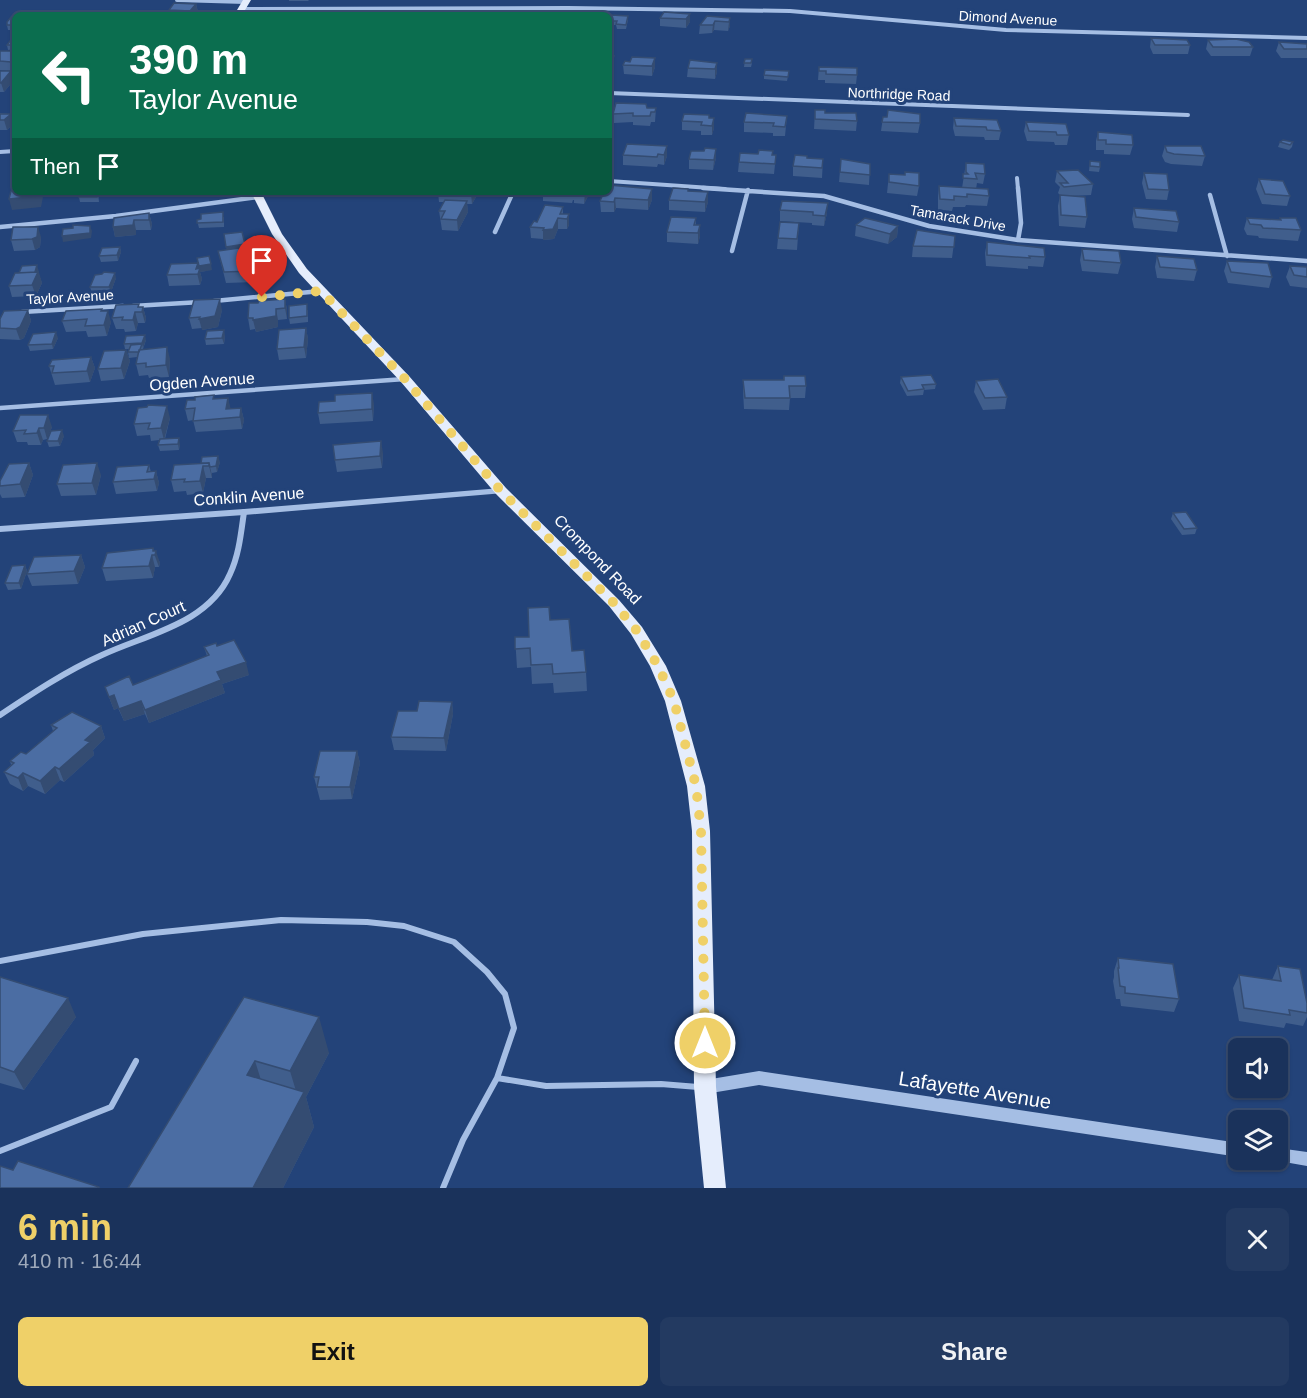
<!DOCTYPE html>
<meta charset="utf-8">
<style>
body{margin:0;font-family:Helvetica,sans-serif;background:#233a61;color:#f1f3f6;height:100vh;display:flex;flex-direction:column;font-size:22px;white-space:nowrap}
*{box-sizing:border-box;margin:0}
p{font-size:20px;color:#9faabb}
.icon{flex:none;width:33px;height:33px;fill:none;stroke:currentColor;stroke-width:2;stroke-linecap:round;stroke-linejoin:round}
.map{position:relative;height:1188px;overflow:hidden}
.panel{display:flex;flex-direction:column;background:#1a325b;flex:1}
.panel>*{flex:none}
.top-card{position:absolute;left:12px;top:12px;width:600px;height:183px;border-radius:9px;box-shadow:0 2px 4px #0004,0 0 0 2px #384d71;background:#0b6e4f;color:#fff;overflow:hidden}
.buttons{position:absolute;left:1228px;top:1038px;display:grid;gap:12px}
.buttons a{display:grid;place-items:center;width:60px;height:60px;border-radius:9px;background:#1a325b;box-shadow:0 2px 4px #0004,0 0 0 2px #384d71;font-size:30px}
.pin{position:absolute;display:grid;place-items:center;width:51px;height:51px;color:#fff;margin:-62px -26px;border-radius:50% 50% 50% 0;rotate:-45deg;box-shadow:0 0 6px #0007}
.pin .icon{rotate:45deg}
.me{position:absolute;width:66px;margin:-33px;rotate:0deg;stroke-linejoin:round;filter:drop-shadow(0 0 4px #0008)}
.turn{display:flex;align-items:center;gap:21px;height:126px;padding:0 18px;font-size:27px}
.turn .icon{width:78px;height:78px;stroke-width:2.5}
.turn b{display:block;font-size:42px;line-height:51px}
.then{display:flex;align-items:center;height:57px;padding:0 18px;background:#0003;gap:12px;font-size:22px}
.round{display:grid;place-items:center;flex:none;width:63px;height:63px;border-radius:9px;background:#233a61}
.summary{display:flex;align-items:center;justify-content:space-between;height:102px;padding:0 18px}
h1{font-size:36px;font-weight:600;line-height:45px;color:#efd068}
.primary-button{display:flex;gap:12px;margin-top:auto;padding:12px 18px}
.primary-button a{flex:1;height:69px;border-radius:9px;background:#efd068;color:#111;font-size:24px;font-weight:600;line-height:69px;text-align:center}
.primary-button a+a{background:#233a61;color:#f1f3f6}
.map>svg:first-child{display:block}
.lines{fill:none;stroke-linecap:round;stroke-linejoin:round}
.service{stroke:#a5bee4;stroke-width:6}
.minor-far2{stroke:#a5bee4;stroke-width:4}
.minor-far1{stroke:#a5bee4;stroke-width:4.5}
.minor{stroke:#a5bee4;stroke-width:6}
.tertiary{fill:#a5bee4;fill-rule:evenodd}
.primary{fill:#e5edfc;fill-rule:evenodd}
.wall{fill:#405e8c}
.shaded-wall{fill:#344c72}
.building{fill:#4b6da3;stroke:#344c72;stroke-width:1.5}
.route{stroke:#efd068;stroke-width:10;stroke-dasharray:0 18}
.labels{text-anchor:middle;stroke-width:6;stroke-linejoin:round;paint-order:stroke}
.far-street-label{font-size:14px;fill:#fff;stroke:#234379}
.street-label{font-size:16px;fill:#fff;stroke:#234379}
.near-street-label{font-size:20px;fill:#fff;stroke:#234379}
</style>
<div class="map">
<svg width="1307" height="1188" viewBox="0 0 1307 1188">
<rect width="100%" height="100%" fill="#234379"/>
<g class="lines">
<path class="service" d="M0,961L143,934L281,920L367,922L404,926L454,942L487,972L505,994L514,1028L497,1078L463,1140L443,1188
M497,1078L546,1086L661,1084L698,1087
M0,1151L111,1107L136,1061"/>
<path class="minor-far2" d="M177,0L245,2
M241,9L568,8L790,11L1006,30L1307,38
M609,93L1188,115
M0,152L15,151
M1017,178L1018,189
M609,181L725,189"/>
<path class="minor-far1" d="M703,188L824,196L929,226L1018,240L1307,261
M1018,188L1021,223L1018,240
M1210,195L1227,256
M0,227L116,216L258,197
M495,232L513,192
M732,251L748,190
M214,301L321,291
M133,306L201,302
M22,312L123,306
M0,408L405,379"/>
<path class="minor" d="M0,715C33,693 66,671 102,655C147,634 208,624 230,574C239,555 241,533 244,512"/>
<path class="tertiary" d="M501,488L504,489L506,491L504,493L244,515L0,532V526L244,509Z
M759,1071L1239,1143V1157L759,1085L705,1094L700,1092L698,1087L700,1082L705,1080Z
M1278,1148L1307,1152V1166L1273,1160H1278Z"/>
<path class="primary" d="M243,0H251L242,15H234Z
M251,192H261L282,234L307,269L409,376L506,488L619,600L642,627L666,666L681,701L705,786L710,831L716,1087L726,1188H704L694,1087L692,831L687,786L665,701L650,666L631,634L609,606L496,494L401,382L299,273L272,234Z"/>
</g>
<path class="wall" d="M289,0H309L308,1H289Z
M196,4L198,12L195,15H170L169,10Z
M690,14V22L686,28L660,26V18Z
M15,17V30H8L7,25Z
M730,18V26L728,31L714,30L712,33L699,34L700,25Z
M628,20L626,29H617L616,25H610V21Z
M15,37V49L8,50L7,45Z
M1151,38L1190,45L1188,54H1153L1150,47Z
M1208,40L1253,47L1250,56H1211L1206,49Z
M1279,42L1307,44V58H1281L1276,51Z
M0,51H15L13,71L0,70Z
M609,56L614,61L612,65H609Z
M745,59L752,63L751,67H744Z
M717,63V72L715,79L687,77L688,68Z
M623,65L655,67L652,76L624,74Z
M819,67L857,75L856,84L825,83V80H818Z
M0,71H11L14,80L4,92H0Z
M789,71L787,81L764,79V75Z
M647,108H656L655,122H651L650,126L633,125V122L614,123L613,114Z
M815,110L857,121L856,131L814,129Z
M0,113L11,114L13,124L7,130H0Z
M787,116L785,136H773V133L744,132V122Z
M883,117L920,123L918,133L881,131Z
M709,118L714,128L712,135H701V131L682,130V121Z
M954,118L1001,131L999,140H985L984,137L955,136L953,128Z
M1026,122L1069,135L1067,145H1055L1054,142L1027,141L1024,131Z
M1098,132L1133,145L1130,155L1104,154V150H1096V141Z
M1280,142H1293L1292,147L1289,150L1278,147Z
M667,146V156L664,165L658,164L657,167L623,165V155Z
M1165,146L1205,156L1202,166L1171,164L1165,162L1162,156Z
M704,151L716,158L713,170L689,169V159Z
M772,155H776L774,174L738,172L739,162Z
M807,158L823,159L822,178L793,176V166Z
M841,159L870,164L869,185L839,182Z
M1090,161L1100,167L1099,172L1089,171Z
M966,163L985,174L983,184L977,183L976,189L989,196L987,206L966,205L965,207H953L952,211L938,210V197L939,186L962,188Z
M1057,171L1093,184L1091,195L1071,196L1087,217L1085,228L1059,226L1058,206L1060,195L1058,193L1060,187L1055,182Z
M1144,173L1169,190L1167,200L1146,199L1142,183Z
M889,174L919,186L917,196L887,193Z
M1259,179L1290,196L1287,206L1262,204L1256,189Z
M652,189V200L648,210L616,208L614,212H601L600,201Z
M688,191L708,202L705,212L669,210V200Z
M98,192L99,202H80L79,197Z
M118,192H148L149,195L119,196Z
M355,192H383L355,193Z
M438,192H476V197L472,204H467L468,212L458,231L442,230L439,211L444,202H439Z
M543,192H588V196L584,204L574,203V200H573L572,203L543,201Z
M563,207V214H569V225L567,229H558L554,239L543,240V239L531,238L530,227L537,222Z
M1134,208L1179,222L1177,232L1134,228L1132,219Z
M780,210L827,213L824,226L812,225V223L780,221Z
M149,213L152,224L151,230H136V235L115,237L113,227Z
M224,217V227L199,228L197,220Z
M696,218V225H700V236L698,244L667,242V232Z
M1247,218L1280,220V218L1301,230L1298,241L1259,238L1258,236L1247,235L1244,229Z
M799,223L797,250L777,249L778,238Z
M856,225L898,226L897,237L888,244L855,236Z
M955,236L952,258L912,257L913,246Z
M41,237L40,247L35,250L14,251L11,240Z
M987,242L1045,257L1043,267L1028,266V269L986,266L985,253Z
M120,247L121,252L118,261L101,262L99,256Z
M1082,249L1121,263L1118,274L1082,271L1080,260Z
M227,250H247L240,251L244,262L258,264L261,275L255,282L226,283L218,251Z
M1157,256L1197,270L1194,281L1157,278L1155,267Z
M1227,261L1272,277L1269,288L1228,283L1224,271Z
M1307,265V288L1290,286L1286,277L1290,266L1307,267Z
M212,270L200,272L202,279L200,285L169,286L167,275Z
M39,271L38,272L42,283L36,296L12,297L9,286Z
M116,278L111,292L92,293L90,287Z
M285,299L287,310V319L278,320V327L256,332L255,329L250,330L248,318L258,303Z
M140,307H143L146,318L145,323H138L136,331L125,332L124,329H116L112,318Z
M28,310L31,321L24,338L20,340L0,339V319Z
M222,310L218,327L202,330V328L192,329L189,318Z
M308,310V322L290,324L289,318Z
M102,311L111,322L107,336L88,337L86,331L66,332L62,321Z
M306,328L308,339L306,358L279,360L277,349Z
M225,335L224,344L206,345L205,339Z
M58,338L53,349L30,351L28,345Z
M146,340L143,349L170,359L169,377L149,378L148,375L139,376L136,364L137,357L129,358L128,352L129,349H125L124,344Z
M126,350L130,361L124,379L101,381L98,369Z
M91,357L95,368L90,382L55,385L49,366Z
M784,376L806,386L805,398H790L789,410L744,409L743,391V380H783Z
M901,377L936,384L935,389L924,390L923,395L907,396L900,383Z
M976,381L1007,397L1005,409L983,410L974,392Z
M228,398L230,409L241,408L244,420L242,429L196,432L193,420L188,421L185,409L215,399Z
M335,401L374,404L373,421L320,424L318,413Z
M170,418L165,439L180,444L179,450L160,451L158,445L159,440L151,441L150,435L137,436L134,424Z
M52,427L47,439L43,440L41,445H28L27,442H17L13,431Z
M64,436L60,446L49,447L47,441Z
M383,453L382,468L337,472L335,460Z
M220,462L217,472L212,473V478H206L203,493L187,495L186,491L174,492L171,480L174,465Z
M29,463L33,475L25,497L2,498L0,494V481Z
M149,465L151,472L156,471L159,483L157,491L116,494L113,482Z
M101,475L96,495L61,496L57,484Z
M1173,513L1197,528L1195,534L1182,535L1171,519Z
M153,548L160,563L159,567H155L153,578L106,581L102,568Z
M81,555L85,567L78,584L32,586L27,574Z
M25,565L27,571L21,589L8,590L5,583Z
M550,620L586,672L587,691L554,693L553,683L532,684L531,667L517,668L515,637H529Z
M217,646L249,675L222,684L225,693L149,723L145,714L124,721L118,708L114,710L105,687L133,685L207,656L204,647Z
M452,702L453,714L446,751L394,750L391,737L417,711Z
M51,725L101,726L105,738L93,750L94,755L64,782L60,780L45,794L28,786L23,791L10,784L4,772L11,765L10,761L26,754L53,731Z
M357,751L360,763L352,799L320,800L314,777Z
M1118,958L1179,999L1174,1012L1121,1006L1120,999H1116L1113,981L1114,977V971Z
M1278,966L1307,1003V1017L1303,1026L1286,1023L1284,1028L1239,1021L1233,988L1239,975L1272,980Z
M0,977L76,1017L24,1090L0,1083Z
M244,997L329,1053L306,1097L314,1127L283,1188H128Z"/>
<path class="shaded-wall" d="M196,4L198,12L195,15H190V11Z
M690,14V22L686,28V19Z
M730,18V26L728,31L729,22Z
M715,21L714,30L712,33L713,25Z
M15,55V68L13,71L11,62Z
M655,58V67L652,76V66Z
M717,63V72L715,79V69Z
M11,71L14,80L4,92L1,83Z
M11,114L13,124L7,130L4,120Z
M714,118V128L712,135V126Z
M667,146V156L664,165V155Z
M716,149V158L713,170L714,160Z
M652,189V200L648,210V200Z
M39,192H42L43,197L41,207L12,210L9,199Z
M66,192H78V196L67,197Z
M472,192H476V197L472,204L471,194Z
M585,192H588V196L584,204Z
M708,192V202L705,212V202Z
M615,198L616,208L614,212V202Z
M467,201L468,212L458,231L457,220Z
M828,203L827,213L824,226L825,216Z
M149,213L152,224L151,230L149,220Z
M569,214V225L567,229V219Z
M558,218V229L554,239L543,240V230Z
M134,220L136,230V235L115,237L113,227Z
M700,225V236L698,244V233Z
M90,226L92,231L91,238L63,242L62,236Z
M898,226L897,237L888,244L890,234Z
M38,227L41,237L40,247L35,250L32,239Z
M245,244L247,250L227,252L226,247Z
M120,247L121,252L118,261L117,255Z
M198,263L211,264L212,270L200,272L202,279L200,285L196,269Z
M258,264L261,275L255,282L253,271Z
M37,265L42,283L36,296L32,285L34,274Z
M115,273L116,278L111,292L109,287Z
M220,299L222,310L218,327L202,330L199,319Z
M285,299L287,310V319L285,308Z
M143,307L146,318L145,323L142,312Z
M276,309L278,320V327L256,332L253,320Z
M28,310L31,321L24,338L20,340L16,329Z
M108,311L111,322L107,336L104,325Z
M135,312L138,323L136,331L133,320Z
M306,328L308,339L306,358L304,347Z
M224,330L225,335L224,344L222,338Z
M56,332L58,338L53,349L52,344Z
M145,335L146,340L143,348L142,343Z
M167,347L170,359L169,377L166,365Z
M126,350L130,361L124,379L121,368Z
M91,357L95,368L90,382L87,371Z
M372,393L374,404L373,421L372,409Z
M228,398L231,410L226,409Z
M167,406L170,418L164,440L161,428Z
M241,408L244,420L242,429L240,417Z
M48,415L52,427L47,439L44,428Z
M39,428L43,440L41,445L37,433Z
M62,430L64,436L60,446L58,441Z
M179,438L180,444L179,450L178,444Z
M381,441L383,453L382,468L380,456Z
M218,456L220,462L217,472L216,466Z
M29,463L33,475L25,497L20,484Z
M97,463L101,475L96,495L92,483Z
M209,463L212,475V478L209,466Z
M203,466L206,478L203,493L200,481Z
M156,471L159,483L157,491L154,479Z
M153,548L155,554L156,551L160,563L159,567L153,551Z
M81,555L85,567L78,584L74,571Z
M152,555L155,567L153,578L149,566Z
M25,565L27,571L21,589L19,583Z
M246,662L249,675L222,684L225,693L149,723L145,710L217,672Z
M114,695L118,708L114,710L109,697Z
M141,701L145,714L124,721L119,709Z
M452,702L453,714L446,751L444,738Z
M101,726L105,738L93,750L94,755L64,782L59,769L85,740Z
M357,751L360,763L352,799L350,787Z
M55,767L60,780L45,794L40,781Z
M23,773L28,786L23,791L18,778Z
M68,998L76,1017L24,1090L14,1072Z
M319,1017L329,1053L306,1097L314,1127L283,1188H253L299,1101L290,1071Z
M255,1061L266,1096L247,1075Z"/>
<path class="building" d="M174,3L196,4L190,11L169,10Z
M537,11L544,13V15H517V13Z
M570,12H581L582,15H569Z
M664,12L690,14L686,19L660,18Z
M351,13H384L381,15H350Z
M611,15L628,16L626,25L616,24L617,21H610Z
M707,16L730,18L729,22L715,21L713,25H700Z
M11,17H15V25H7V22Z
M13,37H15V45H7Z
M1151,38L1187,40L1190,45H1155Z
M1236,39L1249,42L1253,47H1213L1208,40Z
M1279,42L1307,44V49H1284Z
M0,51H15V55L11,62L0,61Z
M609,56H614L612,61L609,60Z
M632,57L655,58L652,66L623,65L625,61L630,62Z
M745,59H752L751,63H744Z
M690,60L717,63L715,69L688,68Z
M819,67L857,68V75L826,74V71H819Z
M765,70L789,71L788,77L764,75Z
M0,71H11L1,83H0Z
M616,103L646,104L647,108H656L655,112H651L650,116H633V113L613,114Z
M815,110H825V113H856L857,121L815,119Z
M888,110L920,114V123L882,122L883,117H887Z
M746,113L787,116L785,127L773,126L774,123L744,122Z
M0,114H11L4,120H0Z
M684,114L709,115V118H714L712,126L701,125L702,122L682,121Z
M954,118L997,120L1001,131L987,130L986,127L956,126Z
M1026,122L1066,124L1069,135H1057L1056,132L1029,131Z
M1098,132L1132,135L1133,145L1106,144V140H1098Z
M1283,140L1293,142L1290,145L1280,142Z
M627,144L667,146L664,155L658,154L657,157L623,155Z
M1165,146H1201L1205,156L1174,154L1167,152Z
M705,148L716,149L714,160L689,159L691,151H704Z
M759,150L773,151L772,155H776L775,164L739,162L740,153L758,154Z
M795,155L807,156V158L823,159L822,168L793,166Z
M841,159L870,164V175L840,172Z
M1090,161L1100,162V167L1090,166Z
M966,163L984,164L985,174L975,173L977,179L963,178V174H968L966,172Z
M1078,170L1093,184L1064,187L1060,183H1068L1057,171Z
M905,172L919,173V186L889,182V174L905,175Z
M1144,173L1167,174L1169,190L1148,189Z
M1259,179L1283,181L1290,196L1265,194Z
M609,185L652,189L648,200L615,198L614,202L600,201L604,192H609Z
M939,186L988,189L989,196L967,194V197L954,196V200L940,199Z
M673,188L688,189V191L708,192L705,202L669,200Z
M15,190V192H39L38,196L9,199L11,191Z
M79,192H97V197H79Z
M445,192H472L471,194Z
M1060,195L1085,197L1087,217L1061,215Z
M445,200L467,201L457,220L441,219L445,211H439Z
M782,201L828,203L825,216L813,215V212L780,210Z
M545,205L563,207L560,214H569L567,219L558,218L553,229L543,230L544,228L530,227L534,221L537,222Z
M1134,208L1176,211L1179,222L1136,217Z
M223,212V222L197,223V220L201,219V214Z
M149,213V220H134L133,225L113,227L114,218Z
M671,217L696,218L694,225H700L698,233L667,232Z
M865,218L898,226L890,234L856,225Z
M1247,218L1281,220L1280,218H1296L1301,230L1263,228L1261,225L1250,224Z
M780,222L799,223L797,239L778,238Z
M73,225L90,226V233L62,236L63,229L73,228Z
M13,227H38L37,237L32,239L11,240Z
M917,230L955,236L954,247L913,246Z
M242,232L245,244L226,247L224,234Z
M987,242L1044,248L1045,257L1029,256L1030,258L987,255Z
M120,247L117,255L99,256L102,248Z
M239,248L244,262L258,264L253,271L224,272L218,251Z
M1082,249L1119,251L1121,263L1084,260Z
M209,256L211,264L199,266L197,258Z
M1157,256L1194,259L1197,270L1160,267Z
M1227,261L1268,263L1272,277L1231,272Z
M198,263L196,269L200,268L198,274L167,275L171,264Z
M37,265L35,272L19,273L22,266Z
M1290,266L1307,267V277L1294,275Z
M38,272L32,285L9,286L15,273Z
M104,272L115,273L109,287H90L95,275L102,274Z
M220,299L215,316L199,319L200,317L189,318L194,300Z
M285,299V308L276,309V316L253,320V318H248L249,303H258L259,301Z
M139,304L138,307H143L142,312H135L133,320H122L123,317L112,318L116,305Z
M307,304V316L289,318V306Z
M102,309L101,311H108L104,325L85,326L87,319L62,321L66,311Z
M28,310L20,327L16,329L0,328V319L4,311Z
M306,328L304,347L277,349L279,330Z
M224,330L222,338L205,339L207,331Z
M56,332L52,344L28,345L33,334Z
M145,335L142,343L124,344L126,336Z
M142,344L139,352H128L131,345Z
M167,347L166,365L146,367V363L136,364L139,350Z
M126,350L121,368L98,369L104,351Z
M91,357L87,371L52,373L54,366H49L52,360Z
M931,375L936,384L922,385L924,389L908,391L901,377Z
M784,376H805L806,386H789L790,398H745L743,380H784Z
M998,379L1007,397L985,398L976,381Z
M372,393V409L318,413L319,402L335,401V395Z
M214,395L213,399L228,398L226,409L241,408L240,417L193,421L195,408L185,409L187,400H195V397Z
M148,405L167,406L161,428L148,429L150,423L134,424L138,408L147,407Z
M20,415H48L44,428H39L37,433L24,434L26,430L13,431Z
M62,430L58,441H47L51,431Z
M179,438L178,444L158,445L160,439Z
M381,441L380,456L335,460L333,445Z
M218,456L216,466L210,467L209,463H201L202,457Z
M29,463L20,484L0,486V481L9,464Z
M97,463L92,483L57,484L63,465Z
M209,463V466H203L200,481L184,482L185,479L171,480L174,465Z
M149,465L147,472L156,471L154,479L113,482L117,467Z
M1186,512L1197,528L1184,529L1173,513Z
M153,548V551H156L155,555H152L149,566L102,568L107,553Z
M81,555L74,571L27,574L34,557Z
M25,565L19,583H5L12,566Z
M549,607L550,620L569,619L572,651L584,650L586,672L553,674L552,664L531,665L530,648L515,649V637H529L528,608Z
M234,640L246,662L217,672L221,680L145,710L141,701L119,709L114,695L109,697L105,687L129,676L133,685L209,655L204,647L216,643L217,646Z
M419,701L452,702L444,738L391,737L398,711H417Z
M72,712L101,726L85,740L90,742L59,769L55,767L40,781L23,773L18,778L4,772L14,763L10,761L21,752L26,754L57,728L51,725Z
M320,751H357L350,787H317L319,777H314Z
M1118,958L1173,964L1179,999L1125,993V987L1120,986L1118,968H1119Z
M1278,966L1300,969L1307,1003V1013L1289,1010L1290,1015L1244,1008L1239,975L1281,981Z
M0,977L68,998L14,1072L0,1067Z
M244,997L319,1017L290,1071L255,1061L247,1075L304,1092L253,1188H128Z
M18,1161L99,1187V1188H0V1166L13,1170Z"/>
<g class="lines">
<path class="route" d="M262,297L321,291L405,379L501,491L614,603L637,631L658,666L674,701L696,786L701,831L705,1043"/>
</g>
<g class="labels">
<g class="far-street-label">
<text transform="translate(1008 18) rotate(3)" y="5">Dimond Avenue</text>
<text transform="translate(899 94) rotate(2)" y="5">Northridge Road</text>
<text transform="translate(958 218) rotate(10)" y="5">Tamarack Drive</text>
<text transform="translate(70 297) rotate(-3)" y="5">Taylor Avenue</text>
</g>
<g class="street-label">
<text transform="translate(202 381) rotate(-4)" y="6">Ogden Avenue</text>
<text transform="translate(249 496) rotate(-4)" y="6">Conklin Avenue</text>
<text transform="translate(598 559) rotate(46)" y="6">Crompond Road</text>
<text transform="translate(143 623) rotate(-24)" y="6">Adrian Court</text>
</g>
<g class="near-street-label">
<text transform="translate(975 1090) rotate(9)" y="7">Lafayette Avenue</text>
</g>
</g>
</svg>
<div class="buttons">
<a><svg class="icon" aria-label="sound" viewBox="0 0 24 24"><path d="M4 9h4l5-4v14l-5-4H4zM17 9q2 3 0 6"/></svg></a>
<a><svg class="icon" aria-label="layers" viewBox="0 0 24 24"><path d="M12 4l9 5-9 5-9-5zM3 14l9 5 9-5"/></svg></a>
</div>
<div class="pin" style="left:262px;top:297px;background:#d93025"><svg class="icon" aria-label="arrive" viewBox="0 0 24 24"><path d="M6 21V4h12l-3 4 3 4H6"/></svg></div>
<svg class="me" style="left:705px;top:1043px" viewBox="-20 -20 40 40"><circle r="17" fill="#efd068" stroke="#fff" stroke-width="3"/><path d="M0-11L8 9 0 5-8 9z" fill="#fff"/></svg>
<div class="top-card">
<div class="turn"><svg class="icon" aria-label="left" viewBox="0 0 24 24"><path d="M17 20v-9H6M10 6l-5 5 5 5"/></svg><div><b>390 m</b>Taylor Avenue</div></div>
<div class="then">Then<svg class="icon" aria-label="arrive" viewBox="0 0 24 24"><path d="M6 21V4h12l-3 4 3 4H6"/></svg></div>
</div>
</div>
<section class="panel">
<div class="summary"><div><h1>6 min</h1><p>410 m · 16:44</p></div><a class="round"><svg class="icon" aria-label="close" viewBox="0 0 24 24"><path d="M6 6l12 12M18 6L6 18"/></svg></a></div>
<div class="primary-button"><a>Exit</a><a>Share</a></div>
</section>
